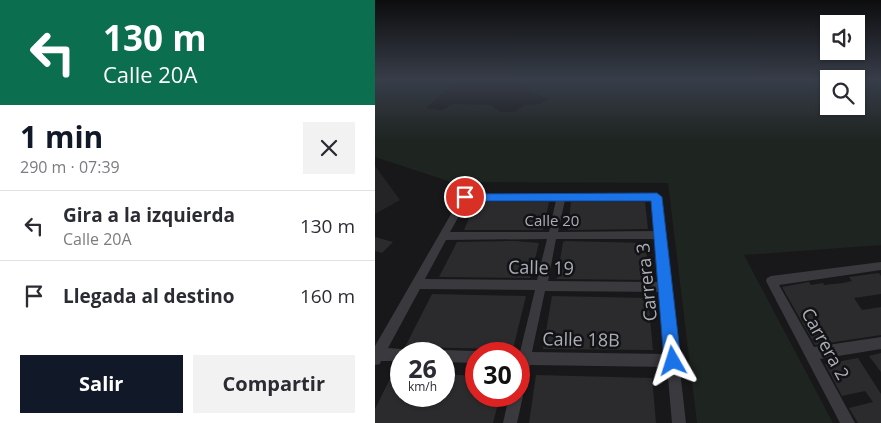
<!DOCTYPE html>
<html lang="es">
<meta charset="utf-8">
<style>
body{margin:0;font-family:"Open Sans",sans-serif;background:#f2f2f3;color:#2b2b33;height:100vh;display:flex;flex-direction:column;font-size:19px;white-space:nowrap}
*{box-sizing:border-box;margin:0}
p{font-size:16px;color:#7c7c81}
.icon{flex:none;width:28px;height:28px;fill:none;stroke:currentColor;stroke-width:2;stroke-linecap:round;stroke-linejoin:round}
.map{position:relative;flex:1;overflow:hidden}
.side{display:flex;flex-direction:column;background:#fff;width:375px}
.side>*{flex:none}
.top-card{background:#0b6e4f;color:#fff;overflow:hidden}
.controls{position:absolute;left:445px;top:15px;display:grid;gap:10px}
.controls a{display:grid;place-items:center;width:45px;height:45px;border-radius:0px;background:#fff;box-shadow:0 1px 4px #0004;font-size:25px}
.speed{position:absolute;left:15px;top:342px;display:flex;gap:10px;font-size:25px;font-weight:700;text-align:center}
.speed>*{display:grid;place-content:center;width:65px;height:65px;border-radius:50%;background:#fff;box-shadow:0 1px 4px #0004;line-height:1}
.speed small{font-size:12px;font-weight:400}
.speed .limit{border:8px solid #d22;background:#fff;color:#111}
.pin{position:absolute;display:grid;place-items:center;width:42px;height:42px;color:#fff;margin:-21px;border:2px solid #fff;border-radius:50%;box-shadow:0 1px 5px #0007}
.me{position:absolute;width:55px;margin:-28px;rotate:354deg;stroke-linejoin:round;filter:drop-shadow(0 0 4px #0008)}
.turn{display:flex;align-items:center;gap:18px;height:105px;padding:0 20px;font-size:22px}
.turn .icon{width:65px;height:65px;stroke-width:2.5}
.turn b{display:block;font-size:35px;line-height:42px}
.round{display:grid;place-items:center;flex:none;width:52px;height:52px;border-radius:0px;background:#f2f2f3}
.head{display:flex;align-items:center;justify-content:space-between;height:85px;padding:0 20px}
h1{font-size:30px;font-weight:700;line-height:38px;color:#111827}
.button{display:flex;gap:10px;margin-top:auto;padding:10px 20px}
.button a{flex:1;height:58px;border-radius:0px;background:#111827;color:#fff;font-size:20px;font-weight:700;line-height:58px;text-align:center}
.button a+a{background:#f2f2f3;color:#2b2b33}
ul{padding:0;list-style:none}
li{display:flex;align-items:center;gap:15px;height:70px;padding:0 20px;border-top:1px solid #e1e1e2}
li div{flex:1}
li b{display:block;font-size:19px}
li em{font-style:normal}
main{display:flex;flex:1;min-height:0}
.map>svg:first-child{display:block}
.built{fill:#242426}
.green{fill:#1e2420}
.building{fill:#2b2b2d}
.lines{fill:none;stroke-linecap:round;stroke-linejoin:round}
.minor{fill:#39393e;fill-rule:evenodd}
.route{fill:#1a73e8;stroke:#114b97}
.labels{text-anchor:middle;stroke-width:5;stroke-linejoin:round;paint-order:stroke}
.street-label{font-size:15px;fill:#abaeb8;stroke:#131315}
.near-street-label{font-size:18px;fill:#abaeb8;stroke:#131315}
</style>
<main>
<section class="side">
<div class="top-card">
<div class="turn"><svg class="icon" aria-label="left" viewBox="0 0 24 24"><path d="M17 20v-9H6M10 6l-5 5 5 5"/></svg><div><b>130 m</b>Calle 20A</div></div>
</div>
<div class="head"><div><h1>1 min</h1><p>290 m · 07:39</p></div><a class="round"><svg class="icon" aria-label="close" viewBox="0 0 24 24"><path d="M6 6l12 12M18 6L6 18"/></svg></a></div>
<ul>
<li><svg class="icon" aria-label="left" viewBox="0 0 24 24"><path d="M17 20v-9H6M10 6l-5 5 5 5"/></svg><div><b>Gira a la izquierda</b><p>Calle 20A</p></div><em>130 m</em></li>
<li><svg class="icon" aria-label="arrive" viewBox="0 0 24 24"><path d="M6 21V4h12l-3 4 3 4H6"/></svg><div><b>Llegada al destino</b></div><em>160 m</em></li>
</ul>
<div class="button"><a>Salir</a><a>Compartir</a></div>
</section>
<div class="map">
<svg width="506" height="423" viewBox="0 0 506 423">
<rect width="100%" height="100%" fill="#18181a"/>
<path class="built" d="M0,166L25,200L0,214Z"/>
<path class="green" d="M0,80H83L51,108L67,110L78,104L116,105L126,112L141,111L149,105L165,104L174,99L158,93L152,87L135,80H454V106H481V80H506V245L369,255L458,423H322L293,183L76,182L0,157Z"/>
<path class="building" d="M78,183L93,185L85,195L70,193Z
M101,202H174L168,230H89Z
M196,202H270L273,229L193,230Z
M0,237L18,242L7,253L0,251Z
M140,241L164,243L155,278L64,277L82,242Z
M191,241L271,243L274,280L182,279L188,242Z
M504,273L506,276V294L479,298L487,310L506,307V335L440,345L407,287L434,282L436,285L448,283L449,285L468,283L477,281L474,277Z
M57,294L151,296L138,349L30,347Z
M177,296L273,298L278,350L168,349Z
M506,353V372L494,356Z
M483,358L506,394V423H483L474,408L498,402L490,391L467,396L450,364Z
M19,371H26V396H69V374L101,376V396H125L118,423H0V409Z
M161,375L277,378L281,423H154Z"/>
<g class="lines">
<path class="minor" d="M90,194L285,195L311,423H297L292,367L155,365L149,388L144,390V354H139L145,352L160,290L45,289L13,348L26,349L31,350L32,354H26V361H6L5,364L0,365V346L87,195ZM93,200H181L174,232H75ZM190,200H278L281,231L183,232ZM172,239L162,280L50,279L71,240ZM181,239H281L285,282L173,281ZM170,291L286,292L291,354L157,352Z
M506,262V270L404,285L439,347L506,337V349L445,359L480,423H465L391,281L392,278L396,276Z
M69,350L101,351L106,354H101V363L69,362V354H64V351Z
M144,390L146,391L148,396L142,423H128L134,396H144Z"/>
</g>
<linearGradient id="sky" x2="0" y2="1"><stop stop-color="#0d0d0e"/><stop offset="0.57" stop-color="#373d49"/><stop offset="1" stop-color="#373d49" stop-opacity="0"/></linearGradient>
<rect width="506" height="140" fill="url(#sky)"/>
<path class="route" d="M282,193L287,197L306,361L304,367L298,370L292,367L289,361L276,201H90L85,197L90,194Z"/>
<g class="labels">
<g class="street-label">
<text x="177" y="226">Calle 20</text>
</g>
<g class="near-street-label">
<text transform="translate(166 268) rotate(1)" y="6">Calle 19</text>
<text transform="translate(272 282) rotate(-96)" y="6">Carrera 3</text>
<text transform="translate(206 340) rotate(1)" y="6">Calle 18B</text>
<text transform="translate(450 344) rotate(61)" y="6">Carrera 2</text>
</g>
</g>
</svg>
<div class="controls">
<a><svg class="icon" aria-label="sound" viewBox="0 0 24 24"><path d="M4 9h4l5-4v14l-5-4H4zM17 9q2 3 0 6"/></svg></a>
<a><svg class="icon" aria-label="search" viewBox="0 0 24 24"><circle cx="10" cy="10" r="6"/><path d="M15 15l6 6"/></svg></a>
</div>
<div class="speed"><div>26<small>km/h</small></div><div class="limit">30</div></div>
<div class="pin" style="left:90px;top:197px;background:#d93025"><svg class="icon" aria-label="arrive" viewBox="0 0 24 24"><path d="M6 21V4h12l-3 4 3 4H6"/></svg></div>
<svg class="me" style="left:298px;top:361px" viewBox="-20 -20 40 40"><path d="M0-17L14 15 0 8-14 15z" fill="#1a73e8" stroke="#fff" stroke-width="4"/></svg>
</div>
</main>
